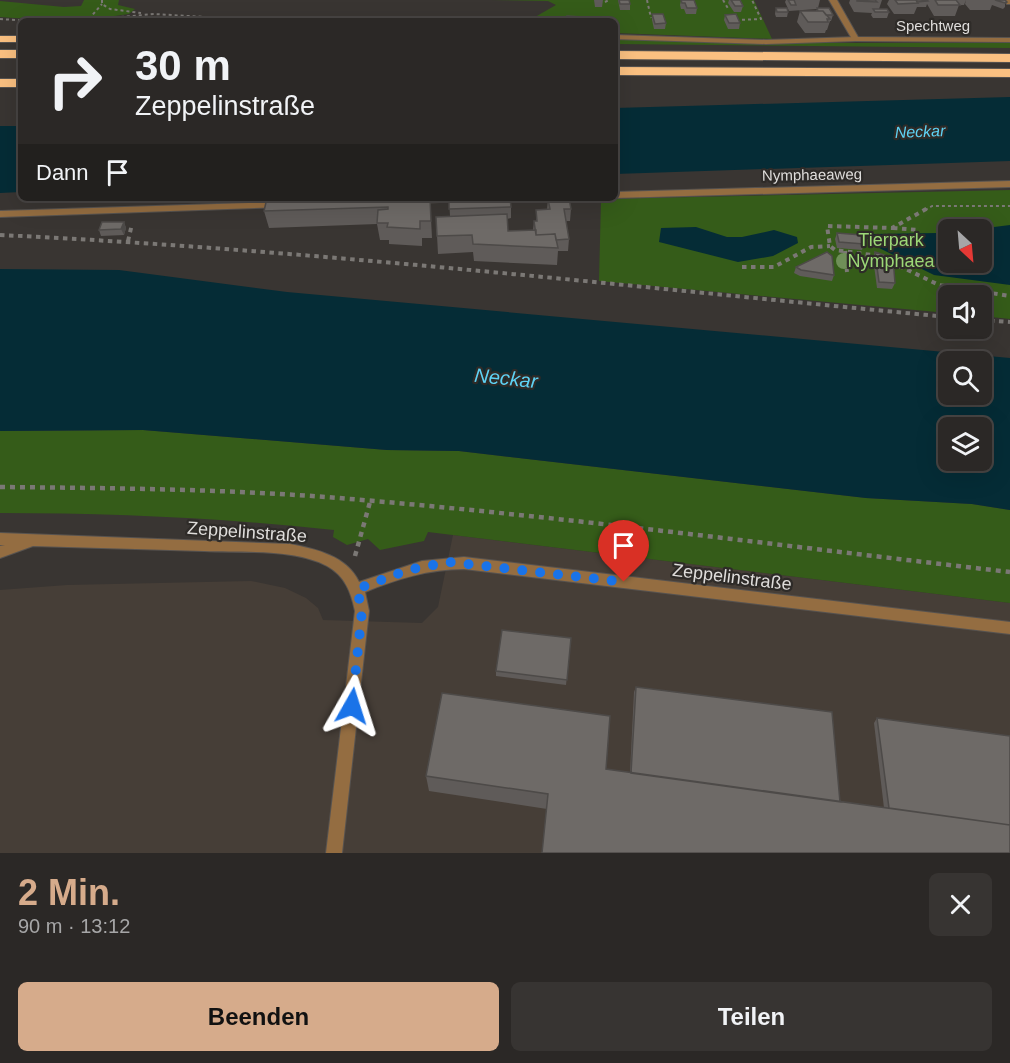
<!DOCTYPE html>
<html lang="de">
<meta charset="utf-8">
<style>
body{margin:0;font-family:Helvetica,sans-serif;background:#373432;color:#f1f3f6;height:100vh;display:flex;flex-direction:column;font-size:22px;white-space:nowrap}
*{box-sizing:border-box;margin:0}
p{font-size:20px;color:#a6a6a7}
.icon{flex:none;width:33px;height:33px;fill:none;stroke:currentColor;stroke-width:2;stroke-linecap:round;stroke-linejoin:round}
.map{position:relative;height:853px;overflow:hidden}
.details{display:flex;flex-direction:column;background:#2b2826;flex:1}
.details>*{flex:none}
.banner{position:absolute;left:18px;top:18px;width:600px;height:183px;border-radius:9px;box-shadow:0 6px 24px #0002,0 0 0 2px #474443;background:#2b2826;color:#f1f3f6;overflow:hidden}
.needle{width:39px;rotate:154deg}
.controls{position:absolute;left:938px;top:219px;display:grid;gap:12px}
.controls a{display:grid;place-items:center;width:54px;height:54px;border-radius:9px;background:#2b2826;box-shadow:0 6px 24px #0002,0 0 0 2px #474443;font-size:30px}
.pin{position:absolute;display:grid;place-items:center;width:51px;height:51px;color:#fff;margin:-62px -26px;border-radius:50% 50% 50% 0;rotate:-45deg;box-shadow:0 0 6px #0007}
.pin .icon{rotate:45deg}
.me{position:absolute;width:66px;margin:-33px;rotate:6deg;stroke-linejoin:round;filter:drop-shadow(0 0 4px #0008)}
.turn{display:flex;align-items:center;gap:21px;height:126px;padding:0 18px;font-size:27px}
.turn .icon{width:78px;height:78px;stroke-width:2.5}
.turn b{display:block;font-size:42px;line-height:51px}
.then{display:flex;align-items:center;height:57px;padding:0 18px;background:#0003;gap:12px;font-size:22px}
.round{display:grid;place-items:center;flex:none;width:63px;height:63px;border-radius:9px;background:#373432}
.headline{display:flex;align-items:center;justify-content:space-between;height:102px;padding:0 18px}
h1{font-size:36px;font-weight:700;line-height:45px;color:#d6ab8b}
.cta{display:flex;gap:12px;margin-top:auto;padding:12px 18px}
.cta a{flex:1;height:69px;border-radius:9px;background:#d6ab8b;color:#111;font-size:24px;font-weight:700;line-height:69px;text-align:center}
.cta a+a{background:#373432;color:#f1f3f6}
.map>svg:first-child{display:block}
.built{fill:#463e37}
.green{fill:#355c19;fill-rule:evenodd}
.water{fill:#052c36;fill-rule:evenodd}
.lines{fill:none;stroke-linecap:round;stroke-linejoin:round}
.lane-casing{stroke:#575350;stroke-width:2}
.street-casing{stroke:#575350;stroke-width:2}
.highway-casing{stroke:#575350;stroke-width:2}
.path-far2{stroke:#7b7875;stroke-width:2;stroke-dasharray:3 3;stroke-linecap:butt}
.path-far1{stroke:#7b7875;stroke-width:4;stroke-dasharray:4.5 4.5;stroke-linecap:butt}
.path{stroke:#7b7875;stroke-width:4.5;stroke-dasharray:5 5;stroke-linecap:butt}
.lane{fill:#946d41;fill-rule:evenodd}
.street{fill:#946d41;fill-rule:evenodd}
.highway{fill:#fac081;fill-rule:evenodd}
.tree{fill:#6f8f58}
.wall{fill:#5f5b59}
.shaded-wall{fill:#4d4a48}
.building{fill:#6e6a67;stroke:#4d4a48;stroke-width:1.5}
.route{stroke:#1a73e8;stroke-width:10;stroke-dasharray:0 18}
.labels{text-anchor:middle;stroke-width:4.5;stroke-linejoin:round;paint-order:stroke}
.far-street-label{font-size:15px;fill:#dfdddb;stroke:#2e2b28}
.far-water-label{font-size:16px;font-style:italic;fill:#5ed2f4;stroke:#2e2b28}
.park-label{font-size:18px;fill:#9cd877;stroke:#2e2b28}
.street-label{font-size:18px;fill:#dfdddb;stroke:#2e2b28}
.water-label{font-size:20px;font-style:italic;fill:#5ed2f4;stroke:#2e2b28}
</style>
<div class="map">
<svg width="1010" height="853" viewBox="0 0 1010 853">
<rect width="100%" height="100%" fill="#393532"/>
<path class="built" d="M453,535L1010,603V853H0V590L67,585L251,581L285,588L306,598L318,608L323,620L422,623L438,607Z"/>
<path class="green" d="M84,0H119L118,5L135,9L129,14C85,21 44,20 0,17V1L64,7L81,6Z
M490,0H754L772,39L615,33V21H528L556,5L548,1Z
M615,39L781,43H1010V48L615,44Z
M1010,190V319L981,316V296H948V313L599,281L601,199ZM948,230H981V262H948Z
M143,430L387,450L459,451L866,498L972,504L1010,510V603L428,532L424,541L380,550L368,539L347,545L333,537L334,530C223,518 112,513 0,513V431Z"/>
<path class="water" d="M1010,97V161L615,174V108Z
M0,126H21V192L0,193Z
M956,221L994,227L1010,225V285L934,275L873,245L867,238L873,234L937,233ZM948,230H981V262H948Z
M696,227L727,237H742L774,230L797,237L798,243L773,256L738,262L659,242L661,228Z
M0,269L119,270L287,292L1010,358V510L972,504L866,498L459,451L387,450L143,430L0,431ZM948,362H981V394H948ZM948,428H981V460H948Z"/>
<g class="lines">
<g class="lane-casing">
<path id="lane" d="M615,35L766,40L856,37L860,39L856,41L766,44L615,39Z
M1010,181V187L615,198V192Z
M412,198H470L465,201L415,203L412,202Z
M281,202L284,203V207L0,217V211Z"/>
</g>
<g class="street-casing">
<path id="street" d="M829,0H837L858,37L1010,38V42L856,41L852,39Z
M1005,0H1010V4H1007Z
M0,533L290,544C316,549 347,556 359,582L422,561L464,557L1010,622V634L464,569C429,569 397,579 365,592L369,611L342,853H326L355,611C351,592 345,576 327,566C294,548 241,553 204,551C147,549 90,548 33,546L0,558V546L5,545H0Z"/>
</g>
<g class="highway-casing">
<path id="highway" d="M0,36H21V42H0Z
M0,50H21V58H0Z
M615,51L1010,54V62L615,59Z
M615,67L1010,69V77L615,75Z
M0,79H21V87H0Z"/>
</g>
<path class="path-far2" d="M102,0V4L110,9L141,13
M647,0L651,18
M723,0L729,10
M605,2L609,0
M0,19L31,21
M89,19L102,4
M736,20L761,19L752,0
M79,21L154,14L274,21
M925,210L932,206H1010"/>
<path class="path-far1" d="M893,228L919,230
M0,235C317,250 632,287 948,317
M128,241L132,224
M845,251L847,272
M879,256L835,250L830,246L827,226L892,228L928,208
M891,262L939,285L1010,296
M742,267H774L811,247L830,246
M981,320L1010,322"/>
<path class="path" d="M0,487C109,488 218,489 326,497C554,515 782,546 1010,572
M355,556L370,502"/>
<use href="#lane" class="lane"/>
<use href="#street" class="street"/>
<use href="#highway" class="highway"/>
</g>
<circle class="tree" cx="844" cy="261" r="8"/>
<path class="wall" d="M594,0H603L602,7H595Z
M618,0H629L630,4V10H620Z
M681,0L697,8L696,14H686L684,9H681L680,5Z
M729,0H740L743,6L741,12H734L728,3Z
M786,0H820L818,8L833,15L831,21H830L827,30H826L825,33H805L797,22L800,11H816L817,9L789,11L785,2Z
M850,0H882L879,9L889,12L887,18H873L871,15L872,13L854,12L849,3Z
M889,0H927V1L928,0H966L964,5H959L955,16H934L927,4L926,7H917L914,14H894L887,4Z
M966,0H1005V7L1003,9L992,5L990,10H970L965,4Z
M776,8L788,12L787,17H776L775,14Z
M652,14L666,23L665,29H654L652,20Z
M725,15L740,23L739,29H728L724,20Z
M430,198L432,238H422V246L389,244V240H380L377,224L269,228L264,211Z
M449,199L511,207V218L507,219L508,231L533,230L534,221H536V210L547,209L548,199L571,209L570,221H566L569,239L568,251H558L557,265L474,261L473,252L438,254L436,217L450,216Z
M124,222L126,228L124,235L101,236L99,230Z
M837,233L864,244L862,250L837,248L835,239Z
M875,252L895,283L892,289L877,288L873,258Z
M796,267L834,275L832,281L800,276L794,273Z
M571,638L566,685L496,676V671Z
M636,687L840,802L884,808L874,723L877,718L1010,853L547,809L429,791L426,776L606,769L630,773L634,692Z"/>
<path class="shaded-wall" d="M124,222L126,228L124,235L121,229Z"/>
<path class="building" d="M619,0H629L630,4H620Z
M681,0H694L697,8H687L685,3H682Z
M731,0H740L743,6H735Z
M788,0H794L796,5H791Z
M857,0H875L877,2L857,1Z
M895,0H916L918,3L898,4Z
M916,0H927L928,1L917,2Z
M935,0H956L960,5H938Z
M995,0H1005L1007,2L1005,3Z
M776,8H787L788,12H777Z
M817,8H829L833,15H826L823,11H818Z
M873,9H887L889,12H875Z
M800,11H823L830,19H827L828,22H808Z
M652,14H663L666,23L655,24Z
M736,14L740,23H729L725,15Z
M567,16L582,17L583,21H567Z
M267,198H430L431,221H420V229L387,227L388,223H377L378,210L388,209V207L264,211Z
M481,198H510L511,207L449,209V199Z
M569,198L571,209H564L569,239L556,240L555,234L536,235L534,221H537L536,210L550,209L548,199Z
M507,214L508,231L536,230V235L555,234L558,248L473,244L472,235L437,236L436,217Z
M102,222H124L121,229L99,230Z
M837,233L862,235L864,244L839,242Z
M827,252L832,256L834,275L801,270L796,267Z
M875,252L893,258L895,283L879,282Z
M502,630L571,638L567,680L496,671Z
M636,687L832,712L840,802L631,773Z
M442,693L610,716L606,769L1010,825V853H542L548,794L426,776Z
M877,718L1010,736V825L889,808Z"/>
<g class="lines">
<path class="route" d="M352,706L362,611L357,589L408,570L449,562L624,582"/>
</g>
<g class="labels">
<g class="far-street-label">
<text x="933" y="31">Spechtweg</text>
<text transform="translate(812 175) rotate(-1)" y="5">Nymphaeaweg</text>
</g>
<g class="far-water-label">
<text transform="translate(920 131) rotate(-2)" y="6">Neckar</text>
</g>
<g class="park-label">
<text x="891" y="246">Tierpark<tspan x="891" dy="21">Nymphaea</tspan></text>
</g>
<g class="street-label">
<text transform="translate(247 532) rotate(4)" y="6">Zeppelinstraße</text>
<text transform="translate(732 577) rotate(7)" y="6">Zeppelinstraße</text>
</g>
<g class="water-label">
<text transform="translate(506 378) rotate(6)" y="7">Neckar</text>
</g>
</g>
</svg>
<div class="controls">
<a><svg class="needle" viewBox="-14 -14 28 28"><path d="M0-13l5 13h-10z" fill="#e53935"/><path d="M0 13l5-13h-10z" fill="#a6a6a7"/></svg></a>
<a><svg class="icon" aria-label="sound" viewBox="0 0 24 24"><path d="M4 9h4l5-4v14l-5-4H4zM17 9q2 3 0 6"/></svg></a>
<a><svg class="icon" aria-label="search" viewBox="0 0 24 24"><circle cx="10" cy="10" r="6"/><path d="M15 15l6 6"/></svg></a>
<a><svg class="icon" aria-label="layers" viewBox="0 0 24 24"><path d="M12 4l9 5-9 5-9-5zM3 14l9 5 9-5"/></svg></a>
</div>
<div class="pin" style="left:624px;top:582px;background:#d93025"><svg class="icon" aria-label="arrive" viewBox="0 0 24 24"><path d="M6 21V4h12l-3 4 3 4H6"/></svg></div>
<svg class="me" style="left:352px;top:706px" viewBox="-20 -20 40 40"><path d="M0-17L14 15 0 8-14 15z" fill="#1a73e8" stroke="#fff" stroke-width="4"/></svg>
<div class="banner">
<div class="turn"><svg class="icon" aria-label="right" viewBox="0 0 24 24"><path d="M7 20v-9h11M14 6l5 5-5 5"/></svg><div><b>30 m</b>Zeppelinstraße</div></div>
<div class="then">Dann<svg class="icon" aria-label="arrive" viewBox="0 0 24 24"><path d="M6 21V4h12l-3 4 3 4H6"/></svg></div>
</div>
</div>
<section class="details">
<div class="headline"><div><h1>2 Min.</h1><p>90 m · 13:12</p></div><a class="round"><svg class="icon" aria-label="close" viewBox="0 0 24 24"><path d="M6 6l12 12M18 6L6 18"/></svg></a></div>
<div class="cta"><a>Beenden</a><a>Teilen</a></div>
</section>
